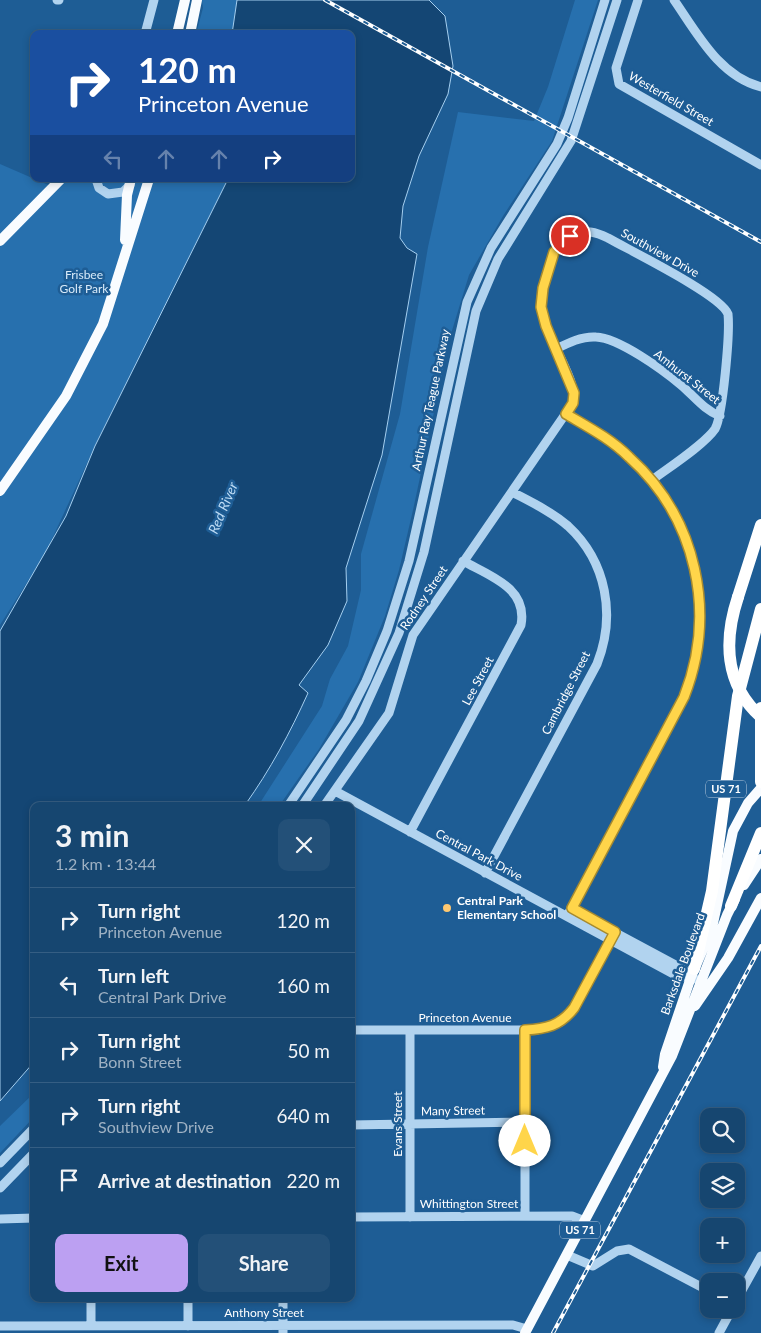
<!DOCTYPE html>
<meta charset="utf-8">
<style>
body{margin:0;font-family:Lato,sans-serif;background:#235078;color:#f1f3f6;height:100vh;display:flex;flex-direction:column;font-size:19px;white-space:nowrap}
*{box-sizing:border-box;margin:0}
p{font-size:16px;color:#9eb1c3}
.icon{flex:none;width:28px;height:28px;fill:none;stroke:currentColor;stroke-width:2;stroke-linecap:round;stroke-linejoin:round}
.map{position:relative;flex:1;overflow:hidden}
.details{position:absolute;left:30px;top:802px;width:325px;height:500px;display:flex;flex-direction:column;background:#164670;border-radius:10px;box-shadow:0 2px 8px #0003,0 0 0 1px #355e83}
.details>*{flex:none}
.hud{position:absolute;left:30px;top:30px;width:325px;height:152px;border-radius:10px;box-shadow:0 2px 8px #0003,0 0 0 1px #355e83;background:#1a4fa0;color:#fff;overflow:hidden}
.fabs{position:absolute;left:700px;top:1108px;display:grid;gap:10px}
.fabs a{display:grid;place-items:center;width:45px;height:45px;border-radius:10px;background:#164670;box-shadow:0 2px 8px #0003,0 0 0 1px #355e83;font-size:25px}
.pin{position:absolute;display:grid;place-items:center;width:42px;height:42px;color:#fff;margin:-21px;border:2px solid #fff;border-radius:50%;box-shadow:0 1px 5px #0007}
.me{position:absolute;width:55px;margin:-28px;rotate:0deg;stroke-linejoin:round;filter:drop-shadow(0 0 4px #0008)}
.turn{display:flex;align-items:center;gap:18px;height:105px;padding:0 25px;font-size:22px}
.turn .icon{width:65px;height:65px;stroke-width:2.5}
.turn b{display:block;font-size:35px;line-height:42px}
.lanes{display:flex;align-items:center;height:48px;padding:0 25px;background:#0003;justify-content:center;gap:25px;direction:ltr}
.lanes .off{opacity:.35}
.round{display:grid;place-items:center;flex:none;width:52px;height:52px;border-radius:10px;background:#235078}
.overview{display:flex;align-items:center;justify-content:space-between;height:85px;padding:0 25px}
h1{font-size:30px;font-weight:700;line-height:38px}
.button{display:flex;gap:10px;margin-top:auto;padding:10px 25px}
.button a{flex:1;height:58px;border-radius:10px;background:#bca0f2;color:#111;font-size:20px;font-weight:700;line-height:58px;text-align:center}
.button a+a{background:#235078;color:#f1f3f6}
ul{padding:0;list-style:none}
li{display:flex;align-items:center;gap:15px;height:65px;padding:0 25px;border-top:1px solid #355e83}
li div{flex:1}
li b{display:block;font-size:19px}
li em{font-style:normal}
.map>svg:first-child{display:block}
.green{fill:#2770ae}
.water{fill:#144674;stroke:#a5cff0}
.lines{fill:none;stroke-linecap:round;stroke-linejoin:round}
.minor{stroke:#b1d3ef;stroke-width:9}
.major{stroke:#f9fcff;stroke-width:10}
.highway{stroke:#fff;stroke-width:12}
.rail-casing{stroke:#fff;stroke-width:4}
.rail{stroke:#1e5d95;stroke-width:2;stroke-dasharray:5.5;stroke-linecap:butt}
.highway-bridge{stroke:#fff;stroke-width:12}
.route-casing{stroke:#a68a30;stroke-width:12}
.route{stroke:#ffd54a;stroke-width:9}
.poi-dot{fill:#fdc871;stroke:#1e5d95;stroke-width:2}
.labels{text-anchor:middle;stroke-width:5;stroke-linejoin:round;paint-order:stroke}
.shield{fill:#1e5d95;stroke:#bccedf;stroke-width:1}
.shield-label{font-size:11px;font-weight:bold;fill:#fff}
.street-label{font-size:12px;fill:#fff;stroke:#1e5d95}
.park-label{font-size:12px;fill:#d8ebfa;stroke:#1e5d95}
.poi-label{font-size:12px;font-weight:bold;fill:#fff;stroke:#1e5d95;text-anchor:start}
.water-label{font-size:14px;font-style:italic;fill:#bedcf5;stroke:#1e5d95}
</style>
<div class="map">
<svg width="761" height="1333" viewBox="0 0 761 1333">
<rect width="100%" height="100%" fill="#1e5d95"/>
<path class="green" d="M202,0H237L232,34H196L203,8Z
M575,0H598L552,141L503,216L469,275L450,337L413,510L399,570L385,616L358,682L319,749L279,806H258L322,706L330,679L348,646L361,590V554L400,414L428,247L458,112L534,121L548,87Z
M0,164L53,187L0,239Z
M68,179H228L100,435L45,554L0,625V246Z
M34,1093V1117L0,1153V1126Z"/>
<path class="water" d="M237,0H429L445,16L453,66L448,94L419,156L403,206L400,238L407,248L417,254L382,455L346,568L347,601L328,645L299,685L308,693C290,733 270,770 245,805L34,806V1062L0,1101V631L66,516L95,446L228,179H351V34H232Z"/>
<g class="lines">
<path class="minor" d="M57,0H59
M638,0L616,68L619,84L761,165
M674,0C697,33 719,76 761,87
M145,34L154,0
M96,179L99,188L108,194L123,192L130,185
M556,349C568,343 582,336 596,337C619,338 663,370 681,385C694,396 704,410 720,416
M566,414C588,427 611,439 629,457C697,518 716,613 684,697L567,916
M335,791L679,977H691
M288,806L346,720L366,681L387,631L409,561L467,302L491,248L557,144L568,118L605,0
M302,806L359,721L399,633L424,552L476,311L498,259L571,141L617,0
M324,806L389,713L413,635L573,403C579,379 543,335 541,306C540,292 546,278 550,265C554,252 559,241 572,235C585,229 596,232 608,238C631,251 721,295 728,314C730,333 723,415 715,429C704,445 668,468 652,480
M410,832L521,625C528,588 490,576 463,561
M485,873L597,664C616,616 607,562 568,526C552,512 531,502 512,492
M571,909L681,968L695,979
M351,1030H537L561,1022L574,1008L615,932
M410,1030V1217
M525,1030V1216
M351,1125L525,1122
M0,1163L34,1128
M0,1188L34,1153
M351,1217L572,1216L585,1221
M0,1219L34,1218
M567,1255L593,1266L617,1251L629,1249L709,1291
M188,1299V1326
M736,1301L761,1256
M0,1326L513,1325L527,1329
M91,1326V1299
M283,1333V1299
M719,1333L732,1309"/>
<path class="major" d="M177,34L185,0
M190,34L197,0
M125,240L127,195L131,179
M0,241L61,179
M0,491L66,396L103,324L149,179
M744,885L761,859
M695,1006L728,958L761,898
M663,1067L665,1054L691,977L712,928L733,831L748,803L761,788
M525,1333L672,1056L727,915L735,899"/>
<path class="highway" d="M738,597L761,525
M761,708V782
M731,906L761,833
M694,969L712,891L738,696L761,609"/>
<g class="rail-casing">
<path id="rail" d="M325,0L761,242
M553,1333L761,946"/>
</g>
<use href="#rail" class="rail"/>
<path class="highway-bridge" d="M738,597C724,639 724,684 761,717"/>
</g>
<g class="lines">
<g class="route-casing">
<path id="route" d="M525,1141V1030C546,1029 560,1026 574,1008L615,932L572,908L684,697C717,613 697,518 629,457C611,439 588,427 566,414L573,403L574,393L546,326L541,307L543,288L554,252L570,236"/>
</g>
<use href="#route" class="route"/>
</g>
<circle class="poi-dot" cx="447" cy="908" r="5"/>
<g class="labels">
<g class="shield">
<rect x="706" y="780.5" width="40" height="17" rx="4"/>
<rect x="560" y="1221.5" width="40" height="17" rx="4"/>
</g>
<g class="shield-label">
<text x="726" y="793">US 71</text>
<text x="580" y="1234">US 71</text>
</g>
<g class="street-label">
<text transform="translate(671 99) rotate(30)" y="4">Westerfield Street</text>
<text transform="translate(660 253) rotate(29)" y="4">Southview Drive</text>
<text transform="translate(687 377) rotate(38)" y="4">Amhurst Street</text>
<text transform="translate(431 400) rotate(-78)" y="4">Arthur Ray Teague Parkway</text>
<text transform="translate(424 598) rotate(-56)" y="4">Rodney Street</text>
<text transform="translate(478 681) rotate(-62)" y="4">Lee Street</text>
<text transform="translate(566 693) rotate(-63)" y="4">Cambridge Street</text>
<text transform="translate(479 855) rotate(28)" y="4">Central Park Drive</text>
<text transform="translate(683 964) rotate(-70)" y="4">Barksdale Boulevard</text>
<text x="465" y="1022">Princeton Avenue</text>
<text transform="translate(453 1111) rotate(-1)" y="4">Many Street</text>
<text transform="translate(398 1124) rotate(-90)" y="4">Evans Street</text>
<text x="469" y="1208">Whittington Street</text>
<text x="264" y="1317">Anthony Street</text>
</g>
<g class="park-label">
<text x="84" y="279">Frisbee<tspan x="84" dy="14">Golf Park</tspan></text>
</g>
<g class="poi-label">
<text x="457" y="905">Central Park<tspan x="457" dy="14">Elementary School</tspan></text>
</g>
<g class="water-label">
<text transform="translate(223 508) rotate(-67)" y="5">Red River</text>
</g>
</g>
</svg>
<div class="fabs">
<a><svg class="icon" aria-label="search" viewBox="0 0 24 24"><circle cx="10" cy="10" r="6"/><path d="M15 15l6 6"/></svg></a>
<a><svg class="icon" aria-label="layers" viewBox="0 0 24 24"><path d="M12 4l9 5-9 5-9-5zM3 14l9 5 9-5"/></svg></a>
<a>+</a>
<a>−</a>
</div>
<div class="pin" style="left:570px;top:236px;background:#d93025"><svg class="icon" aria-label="arrive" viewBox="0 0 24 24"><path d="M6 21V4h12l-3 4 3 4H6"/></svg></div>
<svg class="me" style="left:525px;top:1141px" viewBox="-20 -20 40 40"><circle r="19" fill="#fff"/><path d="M0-13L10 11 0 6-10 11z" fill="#ffd54a"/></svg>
<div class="hud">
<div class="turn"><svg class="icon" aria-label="right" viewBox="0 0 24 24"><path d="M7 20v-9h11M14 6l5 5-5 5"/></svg><div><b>120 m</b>Princeton Avenue</div></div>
<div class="lanes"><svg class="icon off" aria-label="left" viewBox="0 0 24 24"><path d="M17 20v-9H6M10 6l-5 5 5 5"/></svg><svg class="icon off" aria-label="ahead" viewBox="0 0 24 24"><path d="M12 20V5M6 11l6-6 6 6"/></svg><svg class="icon off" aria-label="ahead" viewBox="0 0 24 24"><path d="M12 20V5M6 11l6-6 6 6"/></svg><svg class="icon" aria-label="right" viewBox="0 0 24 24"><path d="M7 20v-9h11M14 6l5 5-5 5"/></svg></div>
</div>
<section class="details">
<div class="overview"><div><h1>3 min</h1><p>1.2 km · 13:44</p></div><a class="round"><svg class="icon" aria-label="close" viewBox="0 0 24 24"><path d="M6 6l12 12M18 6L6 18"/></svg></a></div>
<ul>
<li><svg class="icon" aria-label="right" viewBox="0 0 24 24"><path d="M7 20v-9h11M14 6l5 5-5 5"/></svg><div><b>Turn right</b><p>Princeton Avenue</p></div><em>120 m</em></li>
<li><svg class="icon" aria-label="left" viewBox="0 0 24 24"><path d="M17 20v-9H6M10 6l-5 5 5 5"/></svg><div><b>Turn left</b><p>Central Park Drive</p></div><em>160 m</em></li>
<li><svg class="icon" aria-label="right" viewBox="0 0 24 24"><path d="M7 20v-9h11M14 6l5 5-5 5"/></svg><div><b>Turn right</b><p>Bonn Street</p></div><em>50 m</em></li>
<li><svg class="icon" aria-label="right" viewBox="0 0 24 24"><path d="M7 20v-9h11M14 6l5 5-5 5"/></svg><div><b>Turn right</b><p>Southview Drive</p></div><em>640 m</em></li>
<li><svg class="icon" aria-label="arrive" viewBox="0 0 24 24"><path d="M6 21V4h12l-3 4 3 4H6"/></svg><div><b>Arrive at destination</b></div><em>220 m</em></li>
</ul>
<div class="button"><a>Exit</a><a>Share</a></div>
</section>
</div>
